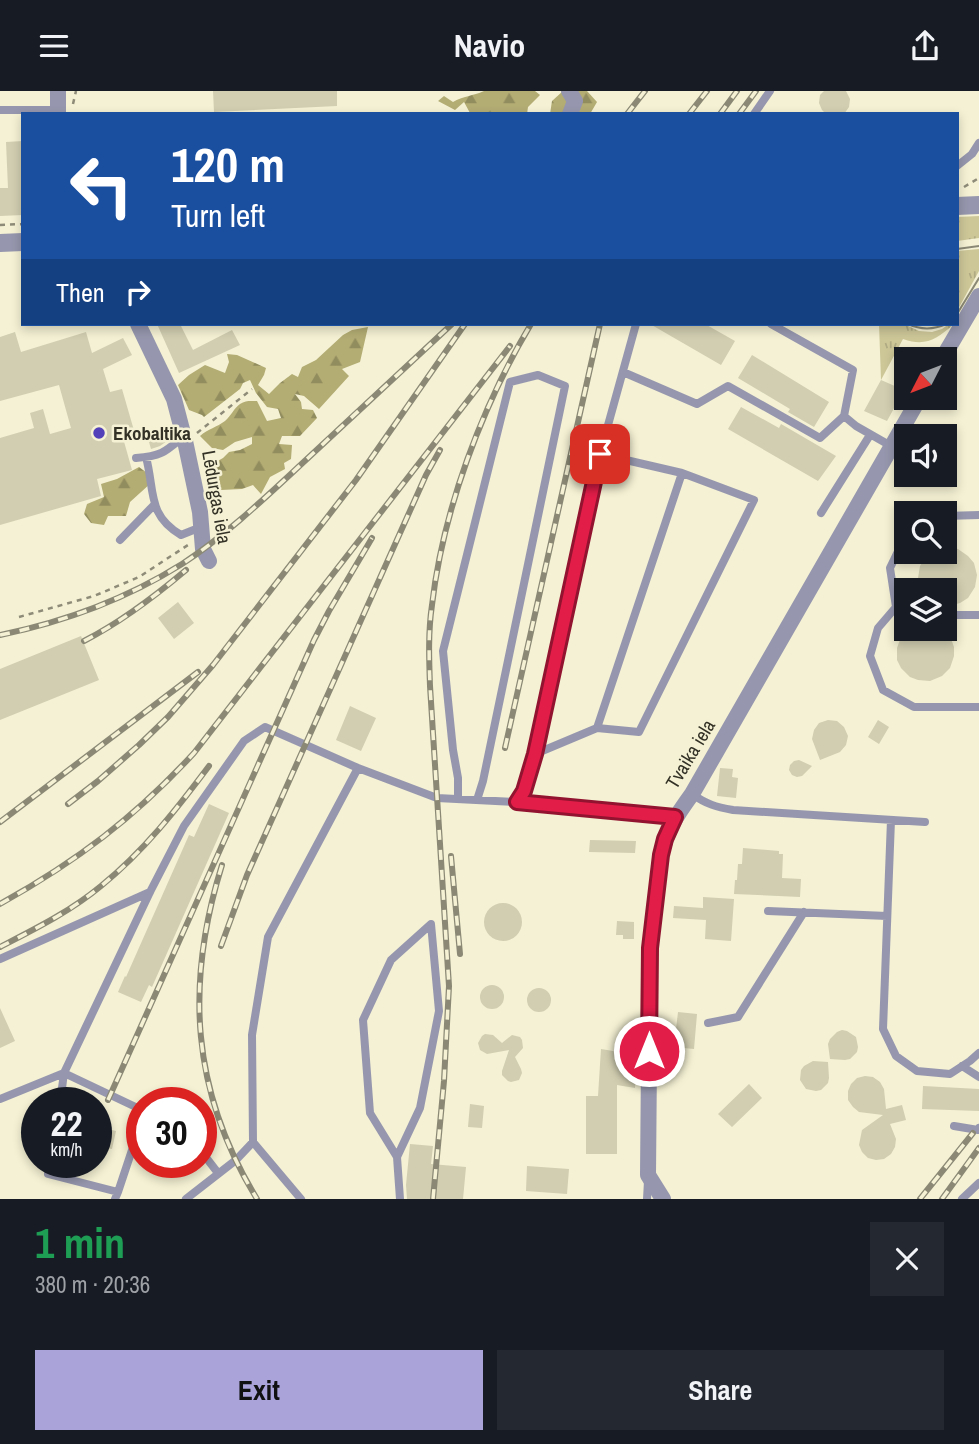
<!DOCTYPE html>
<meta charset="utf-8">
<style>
body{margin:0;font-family:"Archivo Narrow",sans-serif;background:#242831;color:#f1f3f6;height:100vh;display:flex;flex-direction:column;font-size:26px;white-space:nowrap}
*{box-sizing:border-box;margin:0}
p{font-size:23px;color:#9ea1a6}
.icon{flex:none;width:38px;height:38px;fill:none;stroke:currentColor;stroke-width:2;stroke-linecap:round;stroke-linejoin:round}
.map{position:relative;height:1108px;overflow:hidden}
.drawer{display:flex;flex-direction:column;background:#171b24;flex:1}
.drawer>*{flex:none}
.banner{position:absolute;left:21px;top:21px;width:938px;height:214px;border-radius:0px;box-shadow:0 4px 10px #0003;background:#1a4fa0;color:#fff;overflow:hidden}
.needle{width:46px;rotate:228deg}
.tools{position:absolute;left:894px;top:256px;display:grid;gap:14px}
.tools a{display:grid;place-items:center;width:63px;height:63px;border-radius:0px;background:#171b24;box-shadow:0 4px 10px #0003;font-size:35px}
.speed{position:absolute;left:21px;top:996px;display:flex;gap:14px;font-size:35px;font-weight:700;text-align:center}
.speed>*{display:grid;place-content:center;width:91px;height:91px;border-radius:50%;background:#171b24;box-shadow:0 4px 10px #0003;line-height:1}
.speed small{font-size:18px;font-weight:400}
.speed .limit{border:10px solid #d22;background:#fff;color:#111}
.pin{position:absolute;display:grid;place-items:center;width:60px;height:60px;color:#fff;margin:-30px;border-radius:14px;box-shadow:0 4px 10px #0006}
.me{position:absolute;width:77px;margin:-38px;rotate:0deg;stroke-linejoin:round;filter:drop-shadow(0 0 5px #0008)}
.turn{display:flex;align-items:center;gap:24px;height:147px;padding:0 35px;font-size:32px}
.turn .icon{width:91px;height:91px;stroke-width:2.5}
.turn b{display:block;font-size:49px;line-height:60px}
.then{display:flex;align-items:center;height:66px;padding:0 35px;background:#0003;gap:14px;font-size:26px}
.round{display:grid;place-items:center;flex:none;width:74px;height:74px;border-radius:0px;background:#242831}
.overview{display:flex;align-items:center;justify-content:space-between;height:119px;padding:0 35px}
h1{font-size:42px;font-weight:700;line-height:52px;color:#1e9e55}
.action{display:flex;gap:14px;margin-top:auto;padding:14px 35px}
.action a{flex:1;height:80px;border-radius:0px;background:#a9a3da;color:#111;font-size:28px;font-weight:700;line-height:80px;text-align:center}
.action a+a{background:#242831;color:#f1f3f6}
header{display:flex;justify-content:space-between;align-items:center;height:91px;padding:0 35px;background:#171b24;font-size:32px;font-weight:700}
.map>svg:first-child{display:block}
.grass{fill:url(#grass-tufts)}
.forest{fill:url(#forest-firs)}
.building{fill:#d1ceb1}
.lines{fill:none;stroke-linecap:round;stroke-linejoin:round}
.path{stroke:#8e8b78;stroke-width:2.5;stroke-dasharray:5 5;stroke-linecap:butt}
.service{stroke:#9697ae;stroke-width:8}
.minor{stroke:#9697ae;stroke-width:16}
.tertiary{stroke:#9697ae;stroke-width:18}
.tram{stroke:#8b8975;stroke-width:2}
.rail-casing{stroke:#8b8975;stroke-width:6}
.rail{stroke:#f4f1d4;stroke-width:3.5;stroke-dasharray:10;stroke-linecap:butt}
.route-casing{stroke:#92132f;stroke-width:18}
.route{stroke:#e11d48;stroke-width:12}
.poi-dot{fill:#5241b8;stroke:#f4f1d4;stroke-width:2.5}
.labels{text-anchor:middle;stroke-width:5;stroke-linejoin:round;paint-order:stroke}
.poi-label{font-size:19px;font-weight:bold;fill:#333126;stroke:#f4f1d4;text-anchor:start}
.street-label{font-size:19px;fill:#333126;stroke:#f4f1d4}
</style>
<header><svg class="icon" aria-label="menu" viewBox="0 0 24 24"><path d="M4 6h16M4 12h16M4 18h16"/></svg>Navio<svg class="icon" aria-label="share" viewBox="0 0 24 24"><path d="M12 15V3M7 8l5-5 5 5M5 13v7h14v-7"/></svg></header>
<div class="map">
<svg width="979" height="1108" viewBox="0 0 979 1108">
<defs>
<pattern id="grass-tufts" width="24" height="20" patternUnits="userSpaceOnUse" patternTransform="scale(1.75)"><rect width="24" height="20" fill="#cdc798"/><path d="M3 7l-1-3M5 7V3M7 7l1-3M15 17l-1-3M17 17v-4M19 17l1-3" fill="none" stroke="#b0ab83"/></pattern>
<pattern id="forest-firs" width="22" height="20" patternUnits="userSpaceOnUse" patternTransform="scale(1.75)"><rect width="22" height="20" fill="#b3ac73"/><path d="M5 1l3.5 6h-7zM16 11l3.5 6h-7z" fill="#928d5e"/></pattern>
</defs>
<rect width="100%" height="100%" fill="#f4f1d4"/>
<path class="grass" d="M979,125V147L957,150V126Z
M979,158V180L957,220V160Z
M879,233H904L919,240L932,241L942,238L949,233L953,234C936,248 926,256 903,248L881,289Z"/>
<path class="forest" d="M484,0H535L540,4L528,16L527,23H473L470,22L464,11L455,19L438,10L444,5L453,11C463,5 473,5 484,0Z
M563,0H587L597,11L590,23H550L552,10Z
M368,236L360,271L342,278L349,285L319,318L304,305L295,303L301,311L302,318L313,319L317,327L300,345H282L279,353L292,354L291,368L284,372L285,378L270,386L261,403L253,394L242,398L221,399L214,385L205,387V371H216L223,367L229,361L240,359L252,353V346L235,351L223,359L212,357L200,345C208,338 217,336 225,330C231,325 234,317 240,313C246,309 251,310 257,310L267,330L281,327L278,318L267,316L256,302L250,289L243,292L240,298L204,326L202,324L189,319L178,294L189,284L205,274L225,282L229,271L227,263L237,264L266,277L264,284L258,294L269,303L280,292L292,283L298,286L302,276L316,269L343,244L352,239Z
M139,376L147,382L151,392L130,411L126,425H108L104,434L91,432L84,423L87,413L104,406L101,393L117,388Z"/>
<path class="building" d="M213,0H337V15L214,21Z
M824,0H846L850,8L849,16L844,23H826L822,19L819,12L820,4Z
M23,50V124L0,125V97H8L6,51Z
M157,233H180L193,259L232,239L240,254L179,282Z
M650,233H705L735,250L721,274Z
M15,241L21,261L86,241L92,262L123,247L132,264L103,278L110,301L122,298L135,343L123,347L132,379L97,388L101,405L0,434V347L34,337L30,322L43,318L50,343L71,337L59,294L0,310V246Z
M752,264L829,311L814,336L788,321L790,318L738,287Z
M881,289L904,299L887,330L864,320Z
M741,316L779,337L781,333L836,365L818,390L728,338Z
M169,338L171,347L160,355L151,358L147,344Z
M945,456L958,458L968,465L974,472L977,484L975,496L968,507L960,512L945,516V499H921L918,487L920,475L925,467L932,460H945Z
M178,511L194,532L174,548L158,527Z
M909,537H942L950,545L954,556V565L950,577L942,585L930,590L918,589L910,586L901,577L897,569V557L901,546Z
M81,545L99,589L0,629V578Z
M350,615L376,627L361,660L336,649Z
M828,629L837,630L844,636L848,645L846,654L840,661L820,669L812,648L814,639L819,632Z
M878,629L889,636L879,653L868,646Z
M799,669L812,675L802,685L797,686L792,684L789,679L790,674L794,670Z
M720,677L733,678L732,686L738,687L736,707L717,705Z
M209,713L229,722L152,896L149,894L141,911L118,901L125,885L126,886L189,744L194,746Z
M590,749L636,750L635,762L589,761Z
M743,757L779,760V763H783L782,787L801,788L800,806L734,803L735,789H737L738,773H742Z
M703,806L734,808L731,850L705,848L706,829L673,827L674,815L703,817Z
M484 831a19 19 0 1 1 38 0a19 19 0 1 1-38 0Z
M617,830L634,831V848H623V844H616Z
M480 906a12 12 0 1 1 24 0a12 12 0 1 1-24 0Z
M527 909a12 12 0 1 1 24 0a12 12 0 1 1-24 0Z
M0,917L15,950L0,957Z
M678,921L697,923L694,958L674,956Z
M842,939L847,940L856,946L858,956L857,961L850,968L845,969L830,968L828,953L830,948L837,941Z
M485,943L493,944L502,952L512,944L520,946L522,949L523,957L515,966L521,978L522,982L519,989L511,991L508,990L502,984V980L509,959L487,963L480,959L478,952L482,945Z
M601,958L637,964L635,997L617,994V1063H586V1005H598Z
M813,970L828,971L829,987L828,992L821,999L816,1000L806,998L800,989L801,979L804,975Z
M865,985L873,986L880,991L884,998L886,1018L902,1014L906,1029L890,1033L896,1048L895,1056L891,1063L884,1068L876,1069L868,1067L862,1061L859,1054L862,1039L883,1024L859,1021L853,1016L848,1009V1000L851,993L857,987Z
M749,993L762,1007L732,1036L718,1023Z
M923,995L979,998V1020L922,1018Z
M470,1013L484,1015L482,1037L468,1036Z
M96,1035L116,1040L112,1058L96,1055Z
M410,1053L433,1055L431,1073L466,1076L463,1108H407L406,1094Z
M527,1075L569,1078L567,1103L526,1100Z"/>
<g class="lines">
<path class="path" d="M73,13L76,0
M964,96L979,87
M0,134L23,133
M197,342L252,298
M19,526L94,505L139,486L188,454"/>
<path class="service" d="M0,19H57
M754,23L770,0
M957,75L972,63L979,52
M771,233L853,279L844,325L856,335L891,355
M623,281L697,313L728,295L820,347L844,325
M600,363L636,233
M146,366C155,400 147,424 181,444L201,436
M136,367C162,365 165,361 184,345
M821,422L870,344
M945,425L979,424
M120,449L154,414
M896,516L890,477L904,448L906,446
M906,518L896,516L878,537L870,565L883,599L914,616H979
M945,524H979
M535,663L597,637L682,382
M692,703C706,713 716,716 733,719L925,731
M458,708V687L453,659L443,560L510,291L538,284L565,295L483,690L477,709
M517,711L524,700L535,663L600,363L682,382L754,409L639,641L597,637
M891,729L883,938L896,965L917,980L950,983L970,970L979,962
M768,820L887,825
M0,868L150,801
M708,932L738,926L804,821
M962,975L979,986
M0,1008L64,982L142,1019
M60,1012L64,982L150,801L184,735L244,650L265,636L358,677L437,707L517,711L675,726
M954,1035L978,1039L979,1037
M201,1060L218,1082
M397,1066L420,1017L439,920L431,833L391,869L363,929L370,1022L397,1066L400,1108
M50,1071L48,1083L118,1101L115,1108
M118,1101L142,1029
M186,1108L236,1069L253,1051
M301,1108L253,1051L252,944L268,846L358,677
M647,1108L648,1090
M962,1108L979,1092"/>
<path class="minor" d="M58,0V23
M569,0L575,10L570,23
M138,233L174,308L185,350L200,421L203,458L209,470
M942,268L979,205
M663,1108L648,1084L650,857L661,764C668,737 676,725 692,703L920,306"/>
<path class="tertiary" d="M957,115L979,114
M0,152L23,151"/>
<path class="tram" d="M957,158L979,155
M957,223L979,187
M908,233C921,239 933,239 946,233"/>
<g class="rail-casing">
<path id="rail" d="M627,23L645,0
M689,23L707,0
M720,23L737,0
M739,23L756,0
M0,544C64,531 126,508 182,473C228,443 268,404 308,367C356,322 404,278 452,233
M84,550C121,531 154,506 186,479
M505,657L600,233
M68,713L98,690L139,654L168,626L213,574L356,389L465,233
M0,731L198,581
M451,765L460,863
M222,774C185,893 191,1000 257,1108
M0,813C77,770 134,727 194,662L510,255
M221,855L247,784L426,384L440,359
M0,856C35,838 71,820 101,795C144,760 176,719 209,675
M108,1009L314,549L329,520L372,447
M433,1108L444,990L449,895L430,595C429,568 428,541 432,514C443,419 482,315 531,233
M920,1108L973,1042
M942,1108L979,1057"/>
</g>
<use href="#rail" class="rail"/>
</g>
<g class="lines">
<g class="route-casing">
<path id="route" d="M600,363L535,663L524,700L517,711L675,726L665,748L661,764L650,857L649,960"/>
</g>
<use href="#route" class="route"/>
</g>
<circle class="poi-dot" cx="99" cy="342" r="7"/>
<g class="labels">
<g class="poi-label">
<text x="113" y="349">Ekobaltika</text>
</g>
<g class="street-label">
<text transform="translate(217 406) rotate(80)" y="7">Lēdurgas iela</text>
<text transform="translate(690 663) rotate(-59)" y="7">Tvaika iela</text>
</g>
</g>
</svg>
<div class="tools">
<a><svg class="needle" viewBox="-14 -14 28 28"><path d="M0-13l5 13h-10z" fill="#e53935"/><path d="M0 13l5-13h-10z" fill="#9ea1a6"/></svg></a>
<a><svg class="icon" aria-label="sound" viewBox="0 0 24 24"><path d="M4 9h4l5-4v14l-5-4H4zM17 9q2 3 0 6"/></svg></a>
<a><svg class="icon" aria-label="search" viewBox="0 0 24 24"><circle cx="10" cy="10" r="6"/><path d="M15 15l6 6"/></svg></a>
<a><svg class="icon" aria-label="layers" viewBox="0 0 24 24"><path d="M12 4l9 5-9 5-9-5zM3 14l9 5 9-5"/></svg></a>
</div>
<div class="speed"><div>22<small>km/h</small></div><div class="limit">30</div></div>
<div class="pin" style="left:600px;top:363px;background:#d93025"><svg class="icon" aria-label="arrive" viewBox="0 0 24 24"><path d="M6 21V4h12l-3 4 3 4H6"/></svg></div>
<svg class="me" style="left:649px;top:960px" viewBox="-20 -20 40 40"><circle r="17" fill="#e11d48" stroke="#fff" stroke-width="3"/><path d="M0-11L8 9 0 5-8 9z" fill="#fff"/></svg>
<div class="banner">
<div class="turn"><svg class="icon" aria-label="left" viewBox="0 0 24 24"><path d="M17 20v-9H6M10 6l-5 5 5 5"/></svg><div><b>120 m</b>Turn left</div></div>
<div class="then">Then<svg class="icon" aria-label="right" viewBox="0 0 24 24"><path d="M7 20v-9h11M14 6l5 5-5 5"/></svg></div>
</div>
</div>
<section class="drawer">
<div class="overview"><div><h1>1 min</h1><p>380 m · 20:36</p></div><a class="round"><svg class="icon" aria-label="close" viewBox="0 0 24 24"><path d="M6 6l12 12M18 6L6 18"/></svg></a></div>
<div class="action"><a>Exit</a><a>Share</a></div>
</section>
